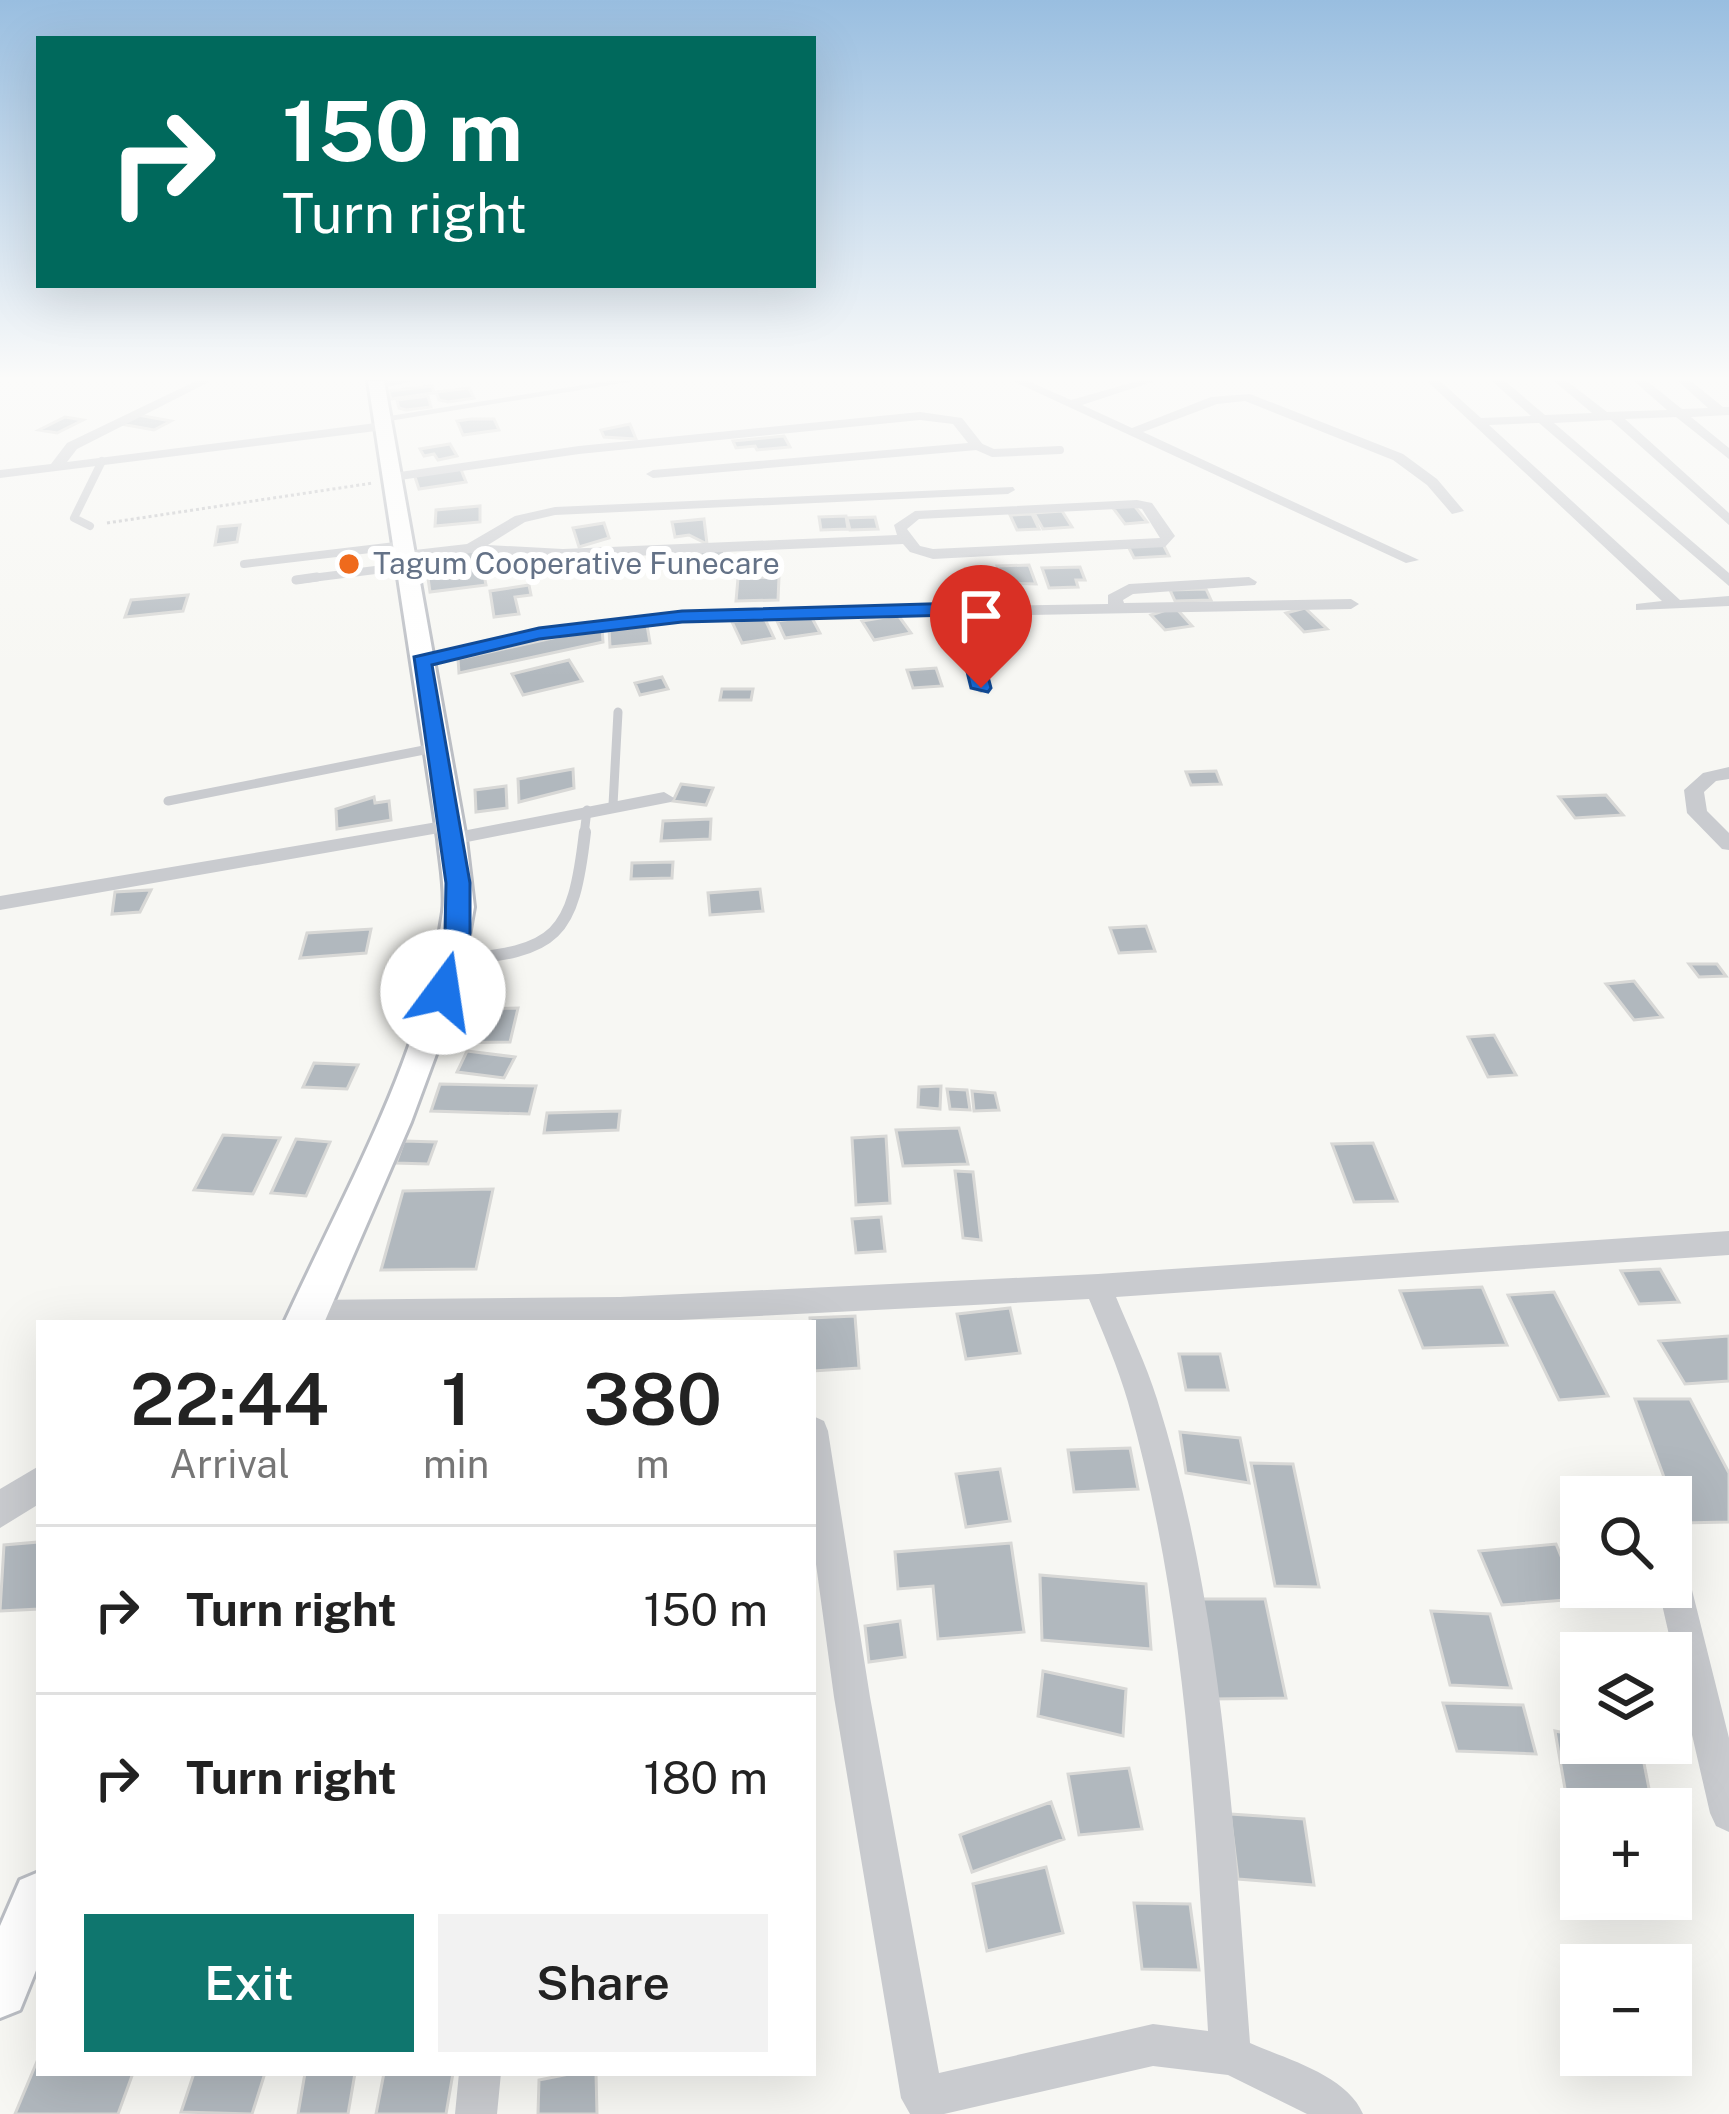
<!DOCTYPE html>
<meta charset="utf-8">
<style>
body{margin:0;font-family:"Public Sans",sans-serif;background:#f2f2f2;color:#222;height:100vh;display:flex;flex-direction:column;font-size:45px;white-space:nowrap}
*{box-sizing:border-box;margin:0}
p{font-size:39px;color:#767676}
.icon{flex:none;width:66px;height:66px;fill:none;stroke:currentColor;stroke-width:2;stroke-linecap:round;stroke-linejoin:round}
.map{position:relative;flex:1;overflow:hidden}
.details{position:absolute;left:36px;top:1320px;width:780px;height:756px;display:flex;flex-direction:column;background:#fff;border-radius:0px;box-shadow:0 12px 48px #0002}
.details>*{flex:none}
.top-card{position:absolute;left:36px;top:36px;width:780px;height:252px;border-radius:0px;box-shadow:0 12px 48px #0002;background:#00695c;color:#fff;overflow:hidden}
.fabs{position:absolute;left:1560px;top:1476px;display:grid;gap:24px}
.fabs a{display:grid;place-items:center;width:132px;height:132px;border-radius:0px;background:#fff;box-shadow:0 12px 48px #0002;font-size:60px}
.pin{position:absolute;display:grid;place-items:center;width:102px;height:102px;color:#fff;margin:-123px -51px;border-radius:50% 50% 50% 0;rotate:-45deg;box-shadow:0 0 12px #0007}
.pin .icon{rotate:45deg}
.me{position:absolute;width:132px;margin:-66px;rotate:14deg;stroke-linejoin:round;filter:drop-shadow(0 0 9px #0008)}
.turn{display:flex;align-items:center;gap:42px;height:252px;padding:0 48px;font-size:54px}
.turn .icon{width:156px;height:156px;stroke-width:2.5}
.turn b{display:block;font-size:84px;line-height:102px}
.eta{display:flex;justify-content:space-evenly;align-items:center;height:204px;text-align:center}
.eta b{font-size:72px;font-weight:600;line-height:84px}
.action{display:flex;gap:24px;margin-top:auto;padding:24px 48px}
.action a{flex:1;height:138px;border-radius:0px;background:#0f766e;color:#fff;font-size:48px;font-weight:600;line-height:138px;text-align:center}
.action a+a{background:#f2f2f2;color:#222}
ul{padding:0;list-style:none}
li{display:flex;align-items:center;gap:36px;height:168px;padding:0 48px;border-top:3px solid #e0e0e0}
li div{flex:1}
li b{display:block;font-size:45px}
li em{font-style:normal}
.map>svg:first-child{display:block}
.building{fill:#b1b8be;stroke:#d8d8d6;stroke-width:3}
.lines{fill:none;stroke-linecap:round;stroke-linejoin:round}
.secondary-casing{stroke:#bbbec4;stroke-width:6}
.path{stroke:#c0c1c4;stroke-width:3;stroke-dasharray:3 3;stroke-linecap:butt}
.service-far2{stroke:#c9cbcf;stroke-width:8}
.service-far1{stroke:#c9cbcf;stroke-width:9}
.service{stroke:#c9cbcf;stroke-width:12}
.minor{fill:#c9cbcf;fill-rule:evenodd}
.tertiary{fill:#c9cbcf;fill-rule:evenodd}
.secondary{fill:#fff;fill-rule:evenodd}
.route{fill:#1a73e8;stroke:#114b97;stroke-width:3}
.poi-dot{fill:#ef6a1c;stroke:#fff;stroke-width:4.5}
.labels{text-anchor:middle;stroke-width:12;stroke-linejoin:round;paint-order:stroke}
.far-poi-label{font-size:30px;fill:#647287;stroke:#fff;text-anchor:start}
</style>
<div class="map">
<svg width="1729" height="2114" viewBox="0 0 1729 2114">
<rect width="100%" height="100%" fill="#f7f7f3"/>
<path class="building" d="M432,386L434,393L391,399L389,391Z
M469,388L474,398L448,402L439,400L436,392Z
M428,396L431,407L406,410L399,408L397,400Z
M138,415L171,421L154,430L121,424Z
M65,417L83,420L57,433L39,430Z
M471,419H494L499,430L463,435L457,421Z
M630,424L636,439L604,437L601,430Z
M784,436L790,447L757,450L755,446L736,448L733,441Z
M450,444L457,456L438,460L434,454L424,456L420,449Z
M460,467L466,482L419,489L414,474Z
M1133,504L1147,522L1125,524L1113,508Z
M480,506V522L435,526L436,510Z
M1062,511L1072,527L1043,529L1034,513Z
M1032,514L1039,529L1017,530L1010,515Z
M846,516L848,529L821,530L819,517Z
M875,517L878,529L850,530L847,518Z
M704,519L707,544L689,535L675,537L672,522Z
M604,523L609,538L579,547L573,528Z
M240,525L237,542L215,545L218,527Z
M1163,544L1169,556L1134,558L1128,546Z
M722,548L734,567L711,571L699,552Z
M479,550L486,585L430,592L425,557Z
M556,557L558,574L535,577L533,560Z
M590,560V571L561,573L562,562Z
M1029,565L1036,584L1003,583L997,566Z
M1080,567L1085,580H1076L1078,587L1049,588L1042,568Z
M779,577L778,600L736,601L738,578Z
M529,585L531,595L515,597L519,614L494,617L490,591Z
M1206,589L1211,600L1175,601L1170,590Z
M188,595L183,611L125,617L131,600Z
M1175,607L1192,626L1165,630L1151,615Z
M1305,608L1327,629L1304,632L1286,613Z
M898,615L911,633L874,640L862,621Z
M811,616L820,633L785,638L777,621Z
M764,617L774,638L742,643L732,622Z
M647,625L650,643L610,647L609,628Z
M602,627L603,642L459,673L458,659Z
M569,660L582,681L523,695L512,674Z
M936,668L942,686L913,688L907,670Z
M662,677L668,689L640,695L635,683Z
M722,689H753L751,700H720Z
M573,769L574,788L519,802L518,779Z
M1216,771L1221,784L1191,785L1186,772Z
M681,784L713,788L706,805L673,801Z
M506,786L507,808L476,812L475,790Z
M1606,795L1623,815L1575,818L1559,797Z
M374,797L375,803L389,801L391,820L337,829L336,809Z
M711,819L710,839L661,841L663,821Z
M673,862L672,878L631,879L632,863Z
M760,889L763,911L710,915L708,893Z
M151,890L140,912L112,914L115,892Z
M1146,926L1155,951L1119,953L1110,928Z
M371,929L366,953L300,958L307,933Z
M1689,964H1717L1726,976L1699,977Z
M1634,981L1662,1017L1634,1020L1606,984Z
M518,1008L510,1042L445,1043L455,1009Z
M1494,1035L1516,1075L1488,1077L1468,1037Z
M467,1051L515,1057L504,1078L457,1072Z
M314,1063L358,1065L347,1089L303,1087Z
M440,1084L536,1086L529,1114L431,1111Z
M941,1086L940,1109L918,1107L919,1087Z
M947,1089L967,1090L970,1110L950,1109Z
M972,1091L995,1093L999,1110L974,1111Z
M620,1111L618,1130L544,1133L547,1113Z
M959,1128L968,1164L903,1166L896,1130Z
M223,1135L280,1138L253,1194L194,1190Z
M886,1136L890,1203L856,1205L852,1138Z
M296,1139L330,1142L306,1196L271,1193Z
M404,1141L436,1142L428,1164L396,1163Z
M1373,1143L1397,1201L1354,1202L1332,1144Z
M955,1171L973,1172L981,1240L963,1238Z
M493,1189L476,1269L381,1270L403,1191Z
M881,1217L885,1251L856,1253L852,1219Z
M1660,1269L1679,1302L1639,1304L1621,1271Z
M1482,1287L1507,1345L1423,1348L1400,1291Z
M1554,1292L1608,1396L1559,1400L1508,1295Z
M1010,1308L1020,1353L966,1359L957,1314Z
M855,1316L859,1368L813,1371L810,1318Z
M1729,1336V1381L1685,1384L1659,1341Z
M1179,1354H1220L1228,1390H1186Z
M1635,1399H1690L1729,1473V1522L1681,1523Z
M1180,1432L1240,1438L1249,1483L1186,1473Z
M1130,1448L1138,1489L1074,1492L1068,1450Z
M1251,1463L1293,1464L1319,1587L1275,1586Z
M1000,1469L1010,1521L966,1527L956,1474Z
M39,1542V1609L0,1611L4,1545Z
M1011,1543L1024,1632L938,1639L933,1586L898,1589L895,1552Z
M1556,1544L1579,1599L1502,1605L1479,1551Z
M1040,1575L1146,1584L1151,1649L1042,1640Z
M1194,1599H1265L1286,1698L1212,1699Z
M1431,1611L1490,1614L1511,1688L1450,1685Z
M900,1621L905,1657L869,1662L865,1626Z
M1043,1671L1126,1689L1123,1736L1038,1716Z
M1443,1703L1523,1705L1536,1754L1457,1751Z
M1555,1731L1581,1736V1743L1641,1748L1653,1809L1569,1812Z
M1129,1768L1142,1829L1079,1835L1068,1774Z
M1051,1802L1064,1839L972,1872L960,1835Z
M1230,1814L1304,1819L1314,1885L1238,1879Z
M1046,1867L1063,1933L987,1951L973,1884Z
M1134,1903L1190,1904L1199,1970L1142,1969Z
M38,2059L39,2073H133L118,2114H15Z
M194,2073H265L252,2114L181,2112Z
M305,2073H355L348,2114H298Z
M384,2073H453L446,2114H376Z
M574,2073H596L597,2114H538L539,2080Z"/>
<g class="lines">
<g class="secondary-casing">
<path id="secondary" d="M368,381H384L466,839L474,907L459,992L411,1122L324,1323H284C344,1192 423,1056 443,912C446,889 440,862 438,839Z
M39,1872V1963L20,2010L0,2018V1926L20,1880Z"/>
</g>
<path class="path" d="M107,523L373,483"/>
<path class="service-far2" d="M977,446L993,453L1060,450
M90,526L74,518L102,461
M244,564L404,545
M296,580L407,566"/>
<path class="service-far1" d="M296,580L317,577
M168,801L434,748
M613,805L618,712
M584,835L587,810"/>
<path class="service" d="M453,960C558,952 573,936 585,832"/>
<path class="minor" d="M196,381H211L77,449L67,462L384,422L391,426L384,430L0,478V470L51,464L67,443Z
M383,381H414L377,389L371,385Z
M608,381H635L383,422L377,418Z
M1013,381H1028L1071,400L1138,381H1155L1082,405L1132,428L1211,397L1250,394L1403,454L1437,479L1464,511L1452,514L1427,485L1393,460L1245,401L1217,404L1143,432L1419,560L1406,563Z
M1427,381H1440L1481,418L1531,416L1492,381H1505L1545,415L1592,413L1554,381H1567L1607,412L1667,410L1634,381H1647L1682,409L1708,408L1678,381H1691L1723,407H1729V415L1691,417L1729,448V459L1676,417L1625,419L1729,513V525L1611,420L1554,423L1729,573V586L1539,423L1489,425L1680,600L1729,596V606L1636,610V604L1662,601Z
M920,412L962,418L984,446L977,450L653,478L646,474L653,470L968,443L953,424L920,420L579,454L393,481L386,477L393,473L579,446Z
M1013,487L1015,490L1008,494L555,515L525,522L488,545L563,549L897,535L894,525L915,511L1137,500L1152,503L1175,536L1165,547L933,559L910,552L903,544L563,559L471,553L406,561L398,556L406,551L467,544L515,516L555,507ZM1137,508L1142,509L1160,538L933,549L920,546L907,529L919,519Z
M1249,577L1257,582L1255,585L1133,594L1123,600L1124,603L1351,599L1359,604L1351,609L971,616L990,688L981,693L972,688L955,616L683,621L539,638L421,666L412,661L539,628L683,611L1108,604V595L1129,584Z
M1729,767V779L1716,781L1704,792L1707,811L1729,833V850L1722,849L1687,813L1684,790L1703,773Z
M664,792L674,798L671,802L452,845L442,839L452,833Z
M449,820L456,822V830L0,910V896Z
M1729,1231V1255L1116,1297C1130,1331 1146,1364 1157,1399C1222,1606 1234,1828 1250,2043C1286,2059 1347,2075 1363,2114H1307L1228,2075L1153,2066L944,2114H910L901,2098L834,1697L813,1542V1416L824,1421L828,1431L870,1697L939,2073L1153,2024L1208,2031C1196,1821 1186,1606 1128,1402C1118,1367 1103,1333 1089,1299L620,1323H301L294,1313L298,1304L308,1300L620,1297L1098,1274Z
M1671,1554L1683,1558L1687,1570L1729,1738V1832L1716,1826L1710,1813L1658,1587H1671Z
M459,2073H501L497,2114H455Z"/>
<path class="tertiary" d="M39,1466V1504L0,1528V1489Z"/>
<use href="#secondary" class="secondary"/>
</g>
<linearGradient id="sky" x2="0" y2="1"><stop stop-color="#99bee0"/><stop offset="0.56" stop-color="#fbfbfa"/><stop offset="1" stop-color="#fbfbfa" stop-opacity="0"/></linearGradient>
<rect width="1729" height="676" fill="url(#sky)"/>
<path class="route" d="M961,603L970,609L991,688L988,692L971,688L953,615L682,622L539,639L432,665L470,883V933L456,992L443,1001L434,998L430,992L445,933L446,883L414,657L539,628L682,611Z"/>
<circle class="poi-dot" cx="349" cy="564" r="12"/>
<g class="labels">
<g class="far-poi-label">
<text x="373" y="574">Tagum Cooperative Funecare</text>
</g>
</g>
</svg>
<div class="fabs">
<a><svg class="icon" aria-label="search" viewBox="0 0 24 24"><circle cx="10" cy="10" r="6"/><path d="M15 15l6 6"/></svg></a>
<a><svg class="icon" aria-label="layers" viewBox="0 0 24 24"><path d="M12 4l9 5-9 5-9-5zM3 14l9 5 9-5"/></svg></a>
<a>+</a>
<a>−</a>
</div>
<div class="pin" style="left:981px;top:688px;background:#d93025"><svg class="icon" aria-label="arrive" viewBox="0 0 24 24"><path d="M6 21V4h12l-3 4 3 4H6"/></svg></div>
<svg class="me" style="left:443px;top:992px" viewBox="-20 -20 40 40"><circle r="19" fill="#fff"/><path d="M0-13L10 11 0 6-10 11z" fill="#1a73e8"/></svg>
<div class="top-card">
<div class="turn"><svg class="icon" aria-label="right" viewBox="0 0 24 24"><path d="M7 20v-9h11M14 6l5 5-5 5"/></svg><div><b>150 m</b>Turn right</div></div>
</div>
<section class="details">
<div class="eta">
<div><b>22:44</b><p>Arrival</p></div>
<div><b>1</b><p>min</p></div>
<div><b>380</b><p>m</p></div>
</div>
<ul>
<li><svg class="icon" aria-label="right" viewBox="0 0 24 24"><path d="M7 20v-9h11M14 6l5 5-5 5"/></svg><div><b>Turn right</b></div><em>150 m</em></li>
<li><svg class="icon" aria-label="right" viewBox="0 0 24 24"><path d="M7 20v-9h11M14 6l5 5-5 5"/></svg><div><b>Turn right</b></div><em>180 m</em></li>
</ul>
<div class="action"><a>Exit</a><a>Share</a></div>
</section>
</div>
